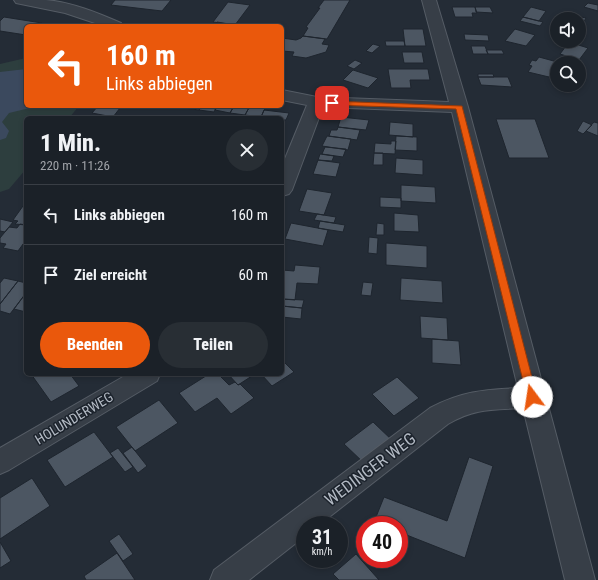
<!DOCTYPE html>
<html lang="de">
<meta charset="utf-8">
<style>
body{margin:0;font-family:"Roboto Condensed",sans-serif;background:#282e34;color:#f1f3f6;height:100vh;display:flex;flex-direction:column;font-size:15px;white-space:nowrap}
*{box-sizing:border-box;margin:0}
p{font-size:13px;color:#a0a3a8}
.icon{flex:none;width:22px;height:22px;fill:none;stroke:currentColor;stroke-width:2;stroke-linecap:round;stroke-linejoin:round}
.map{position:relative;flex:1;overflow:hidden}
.side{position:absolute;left:24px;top:116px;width:260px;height:260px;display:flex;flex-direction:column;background:#1b2128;border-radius:6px;box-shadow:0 2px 6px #0003,0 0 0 1px #393e45}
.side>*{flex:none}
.banner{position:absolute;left:24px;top:24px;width:260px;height:84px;border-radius:6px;box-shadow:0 2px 6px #0003,0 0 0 1px #393e45;background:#ea580c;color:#fff;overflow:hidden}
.tools{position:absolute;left:550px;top:12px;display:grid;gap:8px}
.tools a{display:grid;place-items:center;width:36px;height:36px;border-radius:50%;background:#1b2128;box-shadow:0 2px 6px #0003,0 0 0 1px #393e45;font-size:20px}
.speed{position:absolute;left:296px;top:516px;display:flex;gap:8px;font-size:20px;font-weight:700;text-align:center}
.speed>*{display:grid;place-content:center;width:52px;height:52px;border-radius:50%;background:#1b2128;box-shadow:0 2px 6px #0003,0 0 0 1px #393e45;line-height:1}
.speed small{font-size:10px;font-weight:400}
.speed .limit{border:6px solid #d22;background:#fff;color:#111}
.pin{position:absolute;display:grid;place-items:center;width:34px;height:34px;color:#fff;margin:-17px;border-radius:8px;box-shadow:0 2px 6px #0006}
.me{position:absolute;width:44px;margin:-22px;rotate:346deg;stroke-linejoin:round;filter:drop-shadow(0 0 3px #0008)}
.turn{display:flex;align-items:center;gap:14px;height:84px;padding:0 16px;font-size:18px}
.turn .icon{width:52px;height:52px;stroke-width:2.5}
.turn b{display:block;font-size:28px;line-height:34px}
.round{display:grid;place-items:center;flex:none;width:42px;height:42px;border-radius:21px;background:#282e34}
.headline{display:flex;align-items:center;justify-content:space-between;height:68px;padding:0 16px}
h1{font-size:24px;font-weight:800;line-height:30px}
.primary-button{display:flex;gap:8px;margin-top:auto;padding:8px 16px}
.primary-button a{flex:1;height:46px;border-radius:24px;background:#ea580c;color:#fff;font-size:16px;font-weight:800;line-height:46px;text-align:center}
.primary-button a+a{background:#282e34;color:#f1f3f6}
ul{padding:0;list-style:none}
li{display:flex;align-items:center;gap:12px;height:60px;padding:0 16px;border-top:1px solid #393e45}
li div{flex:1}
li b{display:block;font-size:15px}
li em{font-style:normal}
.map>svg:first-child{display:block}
.green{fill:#2d3e3e}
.water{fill:#3b495e}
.building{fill:#4c5662;stroke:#1e252e}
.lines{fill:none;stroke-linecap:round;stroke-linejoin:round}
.minor-casing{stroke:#555c65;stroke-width:2}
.minor{fill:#373e47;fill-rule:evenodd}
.route{fill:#ea580c;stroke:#983908}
.labels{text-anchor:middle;stroke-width:3;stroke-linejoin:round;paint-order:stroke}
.street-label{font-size:14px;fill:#b2b9c3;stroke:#1c232c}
.near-street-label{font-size:17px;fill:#b2b9c3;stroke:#1c232c}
</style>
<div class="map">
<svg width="598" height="580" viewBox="0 0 598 580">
<rect width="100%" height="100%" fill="#242c36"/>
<path class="green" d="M26,58V106H79L69,118H26V169L9,189L0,192V64Z"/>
<path class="water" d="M26,69V106H38L9,113L2,122L9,131L6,138L0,140V72Z"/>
<path class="building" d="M115,0H171L162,11L111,5Z
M324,0H350L327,39L303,36L308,28L306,27L320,8H318Z
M228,2L250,5L235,25L213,22Z
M588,3L598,5V11L584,7Z
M452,7H475L477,13H472L473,17H455Z
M475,7H490L493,13L476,12Z
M531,7L546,11L539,21L523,17Z
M567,14L586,18L579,30V19H564Z
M4,17L42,23L39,26H26V35L0,31V21Z
M523,17L543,22L540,26L520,21Z
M217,22L235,25L240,26H214Z
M403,29H423L426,46H405Z
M515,29L535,35L526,46L505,41Z
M464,34L488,35L489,41L465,40Z
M303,36L325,39L322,44L329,45L326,52L306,58L292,56L294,52L282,51V38L296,40L301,38Z
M385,41H404L405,46H386Z
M569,42L588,48L579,60L560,54Z
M373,44L380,46L372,53L366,51Z
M471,46H485L488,54H473Z
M486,50H502L504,54H488Z
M402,52H422L424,63H404Z
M539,57L561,63H557V70L554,69L549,77L528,72L532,66L529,65L532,60L536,61Z
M355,60L362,63L354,69L347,66Z
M388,69H428L430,80H410L411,88H391Z
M353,70L378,78L368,88L343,80Z
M478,74H493L494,77H478Z
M478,77H508L512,87L481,85Z
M98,106H107L120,108L113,117L92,113Z
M185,106H201L199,110L184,108Z
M201,106H217L214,112L199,110Z
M217,106H234L230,113L215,110Z
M234,106H250L245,115L230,113Z
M250,106H266L261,117L245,115Z
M264,110L289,113L286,120H282V118L261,117Z
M341,117L369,120L366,130L338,127Z
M496,119H535L549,158H509Z
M583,121L592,125L583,134L577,131Z
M390,122L413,124V137L389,135Z
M594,122L598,123V136L586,131Z
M338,127L360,130L357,140L329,136L331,130H337Z
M327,136L351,139L348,150L322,146Z
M396,136L417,137V151L395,150Z
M391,141H396L395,154L374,153L375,143L391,144Z
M325,147L346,149L343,157L322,154Z
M374,153H383V165H373Z
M320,154L334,156L332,161L318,160Z
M396,158L423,160V175L395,173Z
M318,160L340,163L336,177L313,174Z
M401,185L435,187L436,203L401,201Z
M307,189L332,193L324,215L299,211Z
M380,197L401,198V208L380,207Z
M23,206H26V225L15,224L18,221L13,220Z
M394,213L418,215L419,232L394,231Z
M317,214L336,217L334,223L314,220Z
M0,219L13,222L5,232L0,231Z
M320,221L345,225L343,232L318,228Z
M291,223L328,230L323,246L285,239Z
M377,223L384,224V235H376Z
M20,224L26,225V240L18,251L3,248L6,244L0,243V238L9,227L17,228Z
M369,237L378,238L377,254L368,253Z
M386,243L427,246V268L386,265Z
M295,265L320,267L318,284L297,283L295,300L282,299V270L294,271Z
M4,278L18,281L0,304V283Z
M401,278L442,281L443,303L400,300Z
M18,281L26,283V293L10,314L0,311V304Z
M363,282L373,283L371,296L361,295Z
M26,293V312L14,309Z
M282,299L304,300L302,308L282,306Z
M282,306L302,308L301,319L282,317Z
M420,316L447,318L448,340L421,338Z
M432,339L459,341L461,365L432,363Z
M282,360L294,372L272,386L261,374H282Z
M31,374H70L79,386L51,402Z
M209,374H218L229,385L235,382L238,385L240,384L254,398L231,414L217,398L195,412L179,393Z
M228,374H255L238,385Z
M397,377L419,398L394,416L372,394Z
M159,400L178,423L135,451L116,427Z
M373,422L394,442L365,464L344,444Z
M94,432L113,457L65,487L47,460Z
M132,447L147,466L138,473L123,453Z
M118,448L133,467L125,472L110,453Z
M469,457L493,466L465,558L399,532V525H382L374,522L384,497L447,521Z
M32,478L50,506L0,539V498Z
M119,534L133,554L123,561L109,541Z
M0,542L11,561L0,568Z
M117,553L135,580H86L84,576Z
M356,554L379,580H339L333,574Z"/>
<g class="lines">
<g class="minor-casing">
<path id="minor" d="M14,0C24,0 35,0 46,0C71,2 98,13 121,23L123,26H104L65,13L16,3Z
M422,0H436L468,107L595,580H565L523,408C493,410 475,408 448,424L319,525H305V536L249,580H210L214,570L430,408C462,391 483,390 518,388L452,112L323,107L292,190L289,194L282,196V166L307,105L282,100V90L317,97L449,102Z
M128,374H160L157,381L9,470L0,474V448Z"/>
</g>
<use href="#minor" class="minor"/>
</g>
<path class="route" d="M329,101L462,106L537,397L536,400L532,401L527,397L456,109L332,105L328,103Z"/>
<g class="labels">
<g class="street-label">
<text transform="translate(74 418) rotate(-31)" y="5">HOLUNDERWEG</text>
</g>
<g class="near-street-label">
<text transform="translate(370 469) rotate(-37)" y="6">WEDINGER WEG</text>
</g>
</g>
</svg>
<div class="tools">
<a><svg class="icon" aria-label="sound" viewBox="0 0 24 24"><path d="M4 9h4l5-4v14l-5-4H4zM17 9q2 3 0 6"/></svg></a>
<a><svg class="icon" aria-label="search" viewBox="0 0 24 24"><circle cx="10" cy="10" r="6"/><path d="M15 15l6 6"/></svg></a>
</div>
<div class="speed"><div>31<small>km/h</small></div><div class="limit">40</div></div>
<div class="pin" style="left:332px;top:103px;background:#d93025"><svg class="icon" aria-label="arrive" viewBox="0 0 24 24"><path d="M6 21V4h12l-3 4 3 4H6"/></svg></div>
<svg class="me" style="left:532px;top:397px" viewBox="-20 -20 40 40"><circle r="19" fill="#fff"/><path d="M0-13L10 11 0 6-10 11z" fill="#ea580c"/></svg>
<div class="banner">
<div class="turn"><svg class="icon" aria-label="left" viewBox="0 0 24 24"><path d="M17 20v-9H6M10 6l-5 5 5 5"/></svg><div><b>160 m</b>Links abbiegen</div></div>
</div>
<section class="side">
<div class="headline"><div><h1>1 Min.</h1><p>220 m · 11:26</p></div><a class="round"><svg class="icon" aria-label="close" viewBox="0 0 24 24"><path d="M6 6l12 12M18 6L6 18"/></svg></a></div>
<ul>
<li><svg class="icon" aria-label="left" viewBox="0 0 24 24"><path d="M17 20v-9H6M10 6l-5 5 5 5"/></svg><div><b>Links abbiegen</b></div><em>160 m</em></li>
<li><svg class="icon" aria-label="arrive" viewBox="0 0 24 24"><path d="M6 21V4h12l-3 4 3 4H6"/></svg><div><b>Ziel erreicht</b></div><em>60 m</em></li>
</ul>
<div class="primary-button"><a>Beenden</a><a>Teilen</a></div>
</section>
</div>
